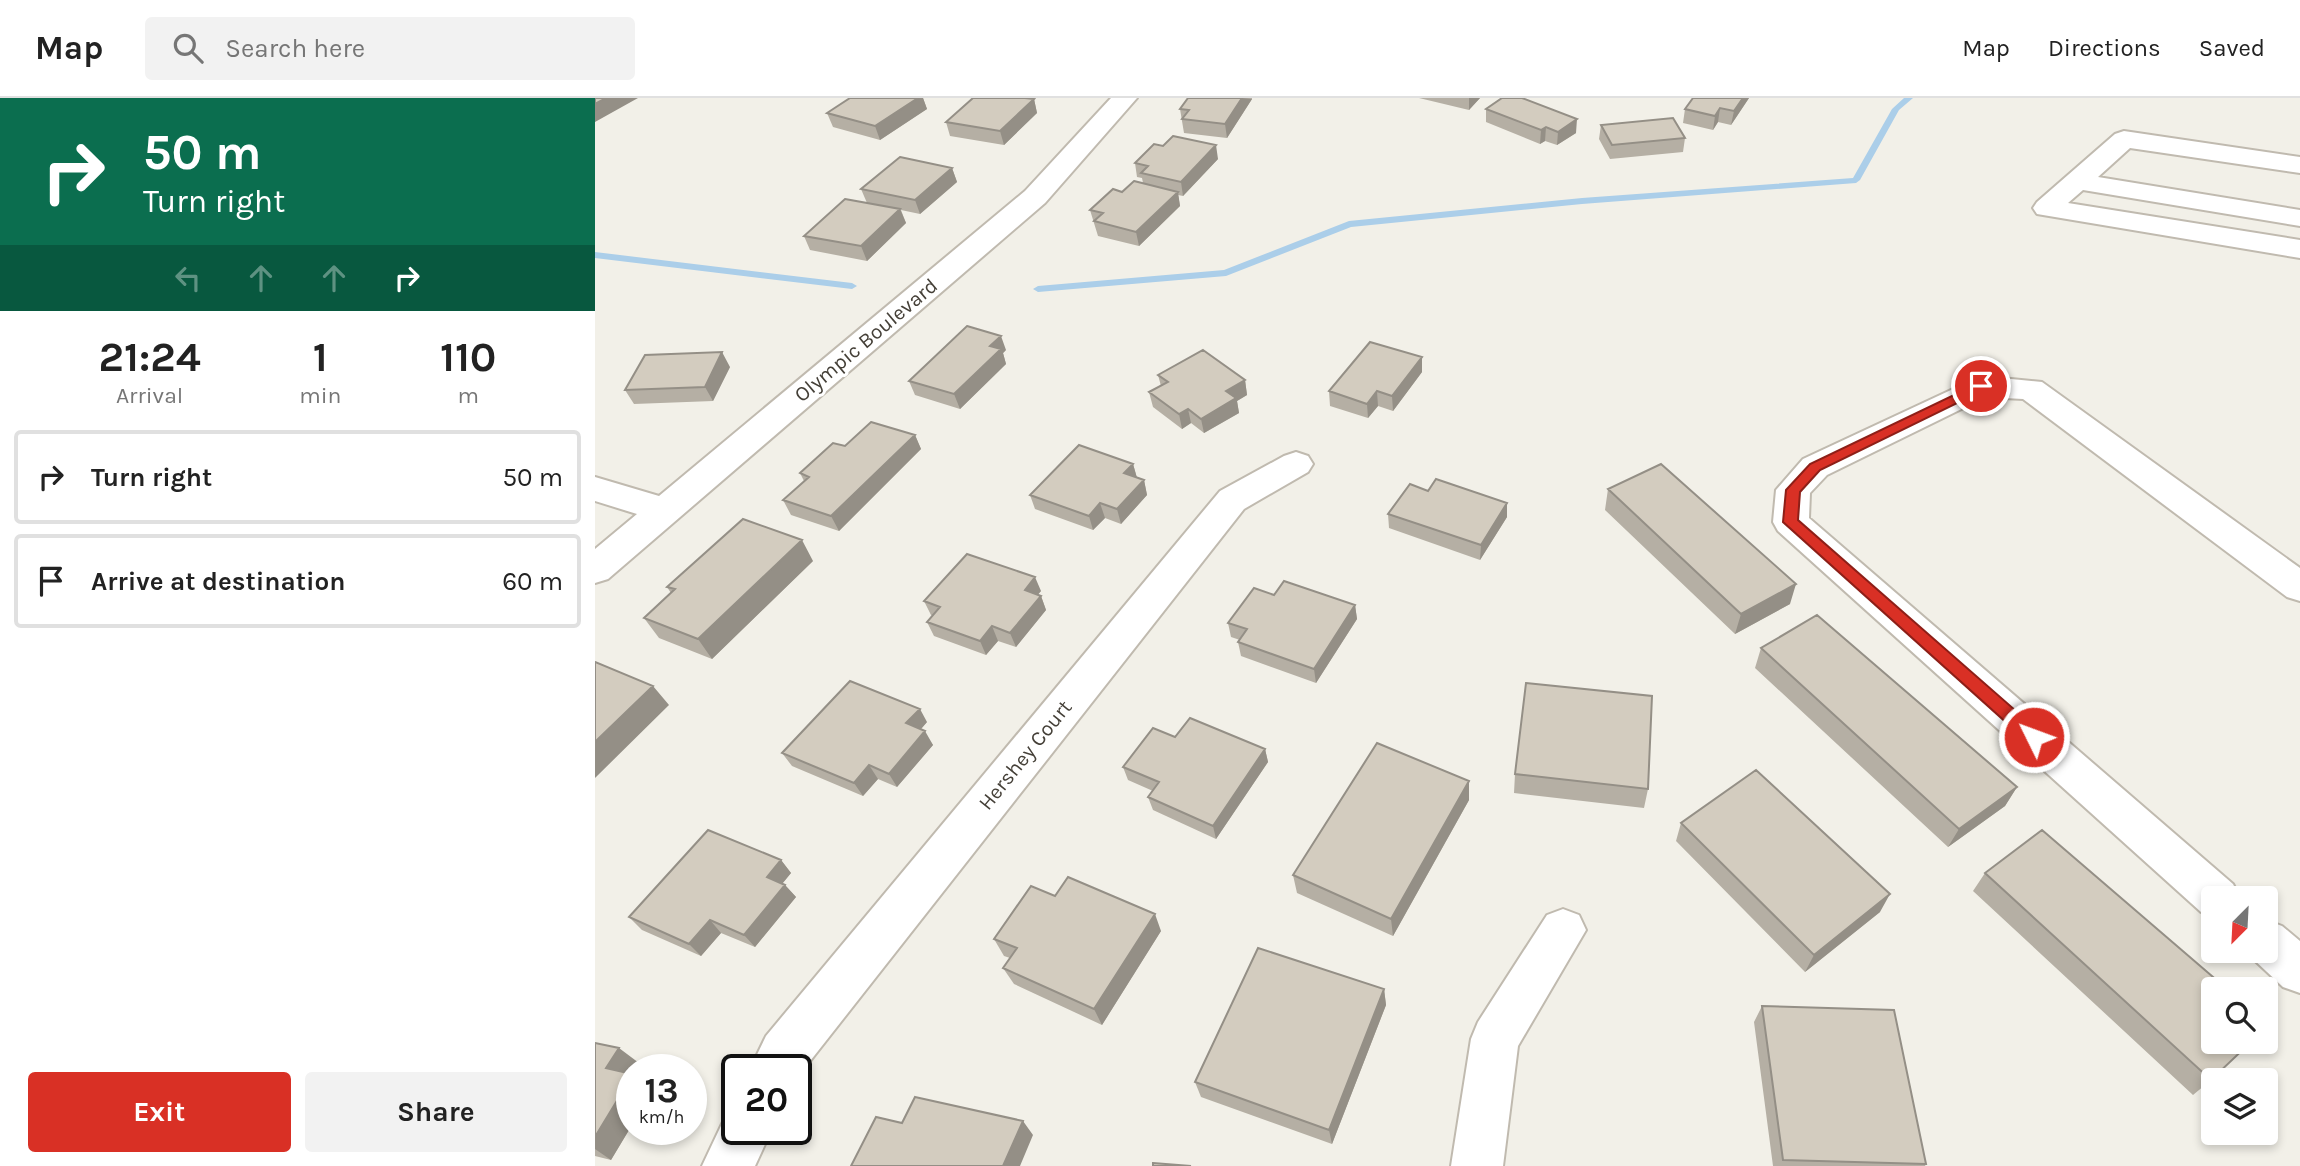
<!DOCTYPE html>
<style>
body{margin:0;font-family:Karla,sans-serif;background:#f2f2f2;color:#222;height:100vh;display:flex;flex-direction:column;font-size:26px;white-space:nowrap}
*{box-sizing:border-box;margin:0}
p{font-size:23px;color:#767676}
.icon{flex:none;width:38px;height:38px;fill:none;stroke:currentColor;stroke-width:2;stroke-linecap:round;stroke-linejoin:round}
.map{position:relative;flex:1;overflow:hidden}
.sheet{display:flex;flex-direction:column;background:#fff;width:595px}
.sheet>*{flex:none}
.banner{background:#0b6e4f;color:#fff;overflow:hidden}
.needle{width:46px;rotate:204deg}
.controls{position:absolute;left:1606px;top:788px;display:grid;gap:14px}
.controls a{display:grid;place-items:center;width:77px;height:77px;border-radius:7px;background:#fff;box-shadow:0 4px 10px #0003;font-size:35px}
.speed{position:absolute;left:21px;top:956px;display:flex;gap:14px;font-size:35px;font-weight:700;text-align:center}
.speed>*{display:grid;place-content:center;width:91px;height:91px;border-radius:50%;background:#fff;box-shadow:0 4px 10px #0003;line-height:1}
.speed small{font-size:18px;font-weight:400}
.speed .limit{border:4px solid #111;border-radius:10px;background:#fff;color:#111}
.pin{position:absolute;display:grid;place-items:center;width:60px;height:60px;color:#fff;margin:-30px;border:4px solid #fff;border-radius:50%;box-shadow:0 2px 7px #0007}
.me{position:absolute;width:77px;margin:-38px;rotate:312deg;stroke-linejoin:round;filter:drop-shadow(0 0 5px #0008)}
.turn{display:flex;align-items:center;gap:24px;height:147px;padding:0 28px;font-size:32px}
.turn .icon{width:91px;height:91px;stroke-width:2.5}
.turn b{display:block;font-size:49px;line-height:60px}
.lanes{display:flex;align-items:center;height:66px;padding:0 28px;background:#0003;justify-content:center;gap:35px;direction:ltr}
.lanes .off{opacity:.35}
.eta{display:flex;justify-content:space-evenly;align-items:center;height:119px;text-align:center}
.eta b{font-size:42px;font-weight:700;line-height:49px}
.cta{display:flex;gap:14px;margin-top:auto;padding:14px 28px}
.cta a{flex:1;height:80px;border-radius:7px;background:#d93025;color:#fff;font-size:28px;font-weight:700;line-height:80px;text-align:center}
.cta a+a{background:#f2f2f2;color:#222}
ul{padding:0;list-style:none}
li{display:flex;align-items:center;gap:21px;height:94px;margin:0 14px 10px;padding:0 14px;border:4px solid #e0e0e0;border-radius:7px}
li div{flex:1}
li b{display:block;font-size:26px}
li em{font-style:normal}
header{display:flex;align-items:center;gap:42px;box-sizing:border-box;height:98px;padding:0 35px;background:#fff;border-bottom:2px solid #e0e0e0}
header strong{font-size:33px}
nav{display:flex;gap:38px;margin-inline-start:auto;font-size:24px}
.search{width:490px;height:63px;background:#f2f2f2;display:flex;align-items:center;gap:18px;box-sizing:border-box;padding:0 24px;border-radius:7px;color:#767676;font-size:26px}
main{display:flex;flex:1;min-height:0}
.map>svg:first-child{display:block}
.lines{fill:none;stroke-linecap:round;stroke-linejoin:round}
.stream{fill:#abcee9;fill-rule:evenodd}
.minor-casing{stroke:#c0baaf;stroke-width:4}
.minor{fill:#fff;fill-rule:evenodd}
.wall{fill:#b5afa4}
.shaded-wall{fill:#948f86}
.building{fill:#d3ccbf;stroke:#948f86;stroke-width:2}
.route{fill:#d93025;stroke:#8d1f18;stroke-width:2}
.labels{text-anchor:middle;stroke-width:6;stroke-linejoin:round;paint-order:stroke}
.street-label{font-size:21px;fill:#454038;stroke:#fff}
</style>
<header>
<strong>Map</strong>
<div class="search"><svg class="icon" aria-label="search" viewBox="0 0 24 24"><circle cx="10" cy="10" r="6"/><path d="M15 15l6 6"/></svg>Search here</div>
<nav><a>Map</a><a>Directions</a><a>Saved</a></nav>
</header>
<main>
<section class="sheet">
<div class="banner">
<div class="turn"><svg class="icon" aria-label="right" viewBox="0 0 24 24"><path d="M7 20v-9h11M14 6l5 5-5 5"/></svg><div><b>50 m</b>Turn right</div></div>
<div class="lanes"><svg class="icon off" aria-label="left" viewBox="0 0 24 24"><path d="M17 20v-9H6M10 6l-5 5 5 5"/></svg><svg class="icon off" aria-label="ahead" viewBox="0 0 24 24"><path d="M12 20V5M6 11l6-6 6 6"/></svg><svg class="icon off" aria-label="ahead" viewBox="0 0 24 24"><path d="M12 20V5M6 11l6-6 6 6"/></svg><svg class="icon" aria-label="right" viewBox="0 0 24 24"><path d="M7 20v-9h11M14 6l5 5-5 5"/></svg></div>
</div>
<div class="eta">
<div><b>21:24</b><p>Arrival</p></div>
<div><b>1</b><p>min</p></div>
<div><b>110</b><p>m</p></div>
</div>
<ul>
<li><svg class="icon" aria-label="right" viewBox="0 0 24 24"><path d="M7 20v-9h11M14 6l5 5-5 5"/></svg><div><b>Turn right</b></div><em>50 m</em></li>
<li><svg class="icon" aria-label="arrive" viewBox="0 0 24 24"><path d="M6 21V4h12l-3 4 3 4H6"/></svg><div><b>Arrive at destination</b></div><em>60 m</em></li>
</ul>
<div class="cta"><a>Exit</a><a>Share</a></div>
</section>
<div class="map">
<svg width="1705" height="1068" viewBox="0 0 1705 1068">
<rect width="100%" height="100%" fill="#f2f0e8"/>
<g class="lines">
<path class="stream" d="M1309,0H1318L1304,12L1265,82L1261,85L987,106L756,129L631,178L443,194L438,191L443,188L629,172L754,123L987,100L1258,80L1297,11Z
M0,154L257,185L262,188L257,191L0,160Z"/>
<g class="minor-casing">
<path id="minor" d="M516,0H542L450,105L13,481L0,485V451L42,416L0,403V379L64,398L430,93Z
M1529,33L1705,59V75L1535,50L1503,79L1705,112V128L1488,92L1473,105L1705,142V160L1442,116L1438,110L1442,104L1520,36Z
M1386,278L1447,284L1705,470V503L1692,499L1428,301L1391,299L1232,377L1215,395L1214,420L1638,786L1645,800H1619V819L1606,814L1183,433L1178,424L1181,392L1208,361Z
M701,354L713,358L718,366L713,374L649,411L201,981V971H155L171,938L625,393L689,358Z
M968,811L984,817L991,832L923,948L908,1068H856L876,941L883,924L952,817Z
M1671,822L1687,828L1705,843V895L1688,889L1655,858L1652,852H1671Z
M142,1009V1031H177L160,1068H107L133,1013Z"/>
</g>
<use href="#minor" class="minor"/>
</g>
<path class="wall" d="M256,0H328L332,11L285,42L238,29L232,15Z
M593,0H657V1L632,40L589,35L585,11Z
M824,0H885L874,12Z
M1098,0H1154L1136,27L1123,24L1118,32L1088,25L1090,11Z
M439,1L442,15L409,47L355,38L351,24Z
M891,11L981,35L962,47L950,43L945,46L891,24Z
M1006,27L1090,40L1088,54L1015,61L1004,41Z
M623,61L588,98L583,97L585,108L544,148L503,138L495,112L527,94L548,85L547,80L542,79L540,65Z
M357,70L362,84L325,116L306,112L311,125L272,163L215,152L209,138L272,105L266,91Z
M411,252L408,255L411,266L365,311L320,297L314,283Z
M827,259V274L798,313L783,308L773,320L735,308L734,293Z
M135,269L118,303L39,306L30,292Z
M563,277L650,282L652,297L642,303L644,315L609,335L596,325L587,331L558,309L554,294L566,288Z
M320,337L326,351L244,433L196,417L188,402L209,383L205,375L250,348Z
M538,366L542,380L549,382L552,397L526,426L510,420L498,432L440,411L435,397Z
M1013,391L1195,506L1140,536L1010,412Z
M793,416L912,419L885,462L794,430Z
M218,463L117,561L64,540L49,520L76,495L72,489Z
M446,493L443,496L446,498L451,512L421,549L403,543L391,557L339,538L332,524L338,518L336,517L329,503Z
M679,497L760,507L762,521L721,585L646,558L643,544L645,542L636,539L633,525Z
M1166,550L1422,689L1410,708L1353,749L1160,570Z
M332,624L326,631L338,647L302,689L283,681L268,698L197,668L187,655Z
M580,639L670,651L673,664L621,741L558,712L553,699L558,693L533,682L528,669Z
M920,676L1053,691L1049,710L919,695Z
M874,683V702L798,838L702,795L698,777Z
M1086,725L1285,814L1210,874L1081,743Z
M186,762L196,775L187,786L190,787L201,799L160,849L126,835L106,858L47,832L34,819Z
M1390,775L1616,982L1598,997L1378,793Z
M566,833L507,927L419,886L408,870L415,860L409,858L399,841Z
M789,891L791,907L737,1046L606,999L600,984Z
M1167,908L1331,1066L1330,1068H1178L1159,924Z
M0,945L44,965L37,971V1027L16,1062L0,1058Z"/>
<path class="shaded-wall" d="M11,0H43L0,24V6Z
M323,0H328L332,11L285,42L280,28Z
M647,0L657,1L632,40L630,26Z
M874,0H885L874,12Z
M1148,0H1154L1136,27L1139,13Z
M439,1L442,15L409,47L405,33Z
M1125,10L1123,24L1118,32L1120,18Z
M982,21L981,35L962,47L963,34Z
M951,29L950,43L945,46L946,32Z
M621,47L623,61L588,98L586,84Z
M357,70L362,84L325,116L320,102Z
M583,94L585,108L544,148L541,134Z
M305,111L311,125L272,163L266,148Z
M406,238L411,252L408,255L411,266L365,311L359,296L395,248Z
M127,254L135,269L118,303L110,289Z
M827,259V274L798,313L797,298Z
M650,282L652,297L642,303L644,315L609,335L606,321L631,293Z
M782,293L783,308L773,320L772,306Z
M593,311L596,325L587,331L584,316Z
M320,337L326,351L244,433L236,418Z
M538,366L542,380L529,375Z
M549,382L552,397L526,426L522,411Z
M505,405L510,420L498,432L494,418Z
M912,405V419L885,462L886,447Z
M207,442L218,463L117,561L103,541Z
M440,479L446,493L435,506L430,492Z
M1201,486L1195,506L1140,536L1146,516Z
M446,498L451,512L421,549L415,535Z
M760,507L762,521L721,585L719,571Z
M397,528L403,543L391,557L385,543Z
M58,588L74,607L0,680V644Z
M325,611L332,624L319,639L311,625Z
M330,633L338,647L302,689L294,676Z
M670,651L673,664L621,741L618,728Z
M274,667L283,681L268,698L259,685Z
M874,683V702L798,838L796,821Z
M1422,689L1410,708L1353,749L1364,731Z
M186,762L196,775L182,792L172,779Z
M190,787L201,799L160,849L149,837Z
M1295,796L1285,814L1210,874L1219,857Z
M560,816L566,833L507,927L499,911Z
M115,822L126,835L106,858L94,846Z
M789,891L791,907L737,1046L734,1032Z
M24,950L44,965L40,971H37V977L11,970Z
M37,978V1027L16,1062L0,1051V1039Z
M428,1023L438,1037L425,1068H408Z"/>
<path class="building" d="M0,0H11L0,6Z
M255,0H323L280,28L232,15Z
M378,0H430L439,1L405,33L351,24Z
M593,0H647L630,26L587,21L594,12L585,11Z
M907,0H927L982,21L963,34L951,29L946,32L891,11Z
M1098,0H1148L1139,13L1125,10L1120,18L1090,11Z
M1078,20L1090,40L1017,47L1006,27Z
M578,38L621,47L586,84L546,75L553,68L540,65L559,46L568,48Z
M305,59L357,70L320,102L266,91Z
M539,83L583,94L541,134L499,123L508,115L495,112L518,91L527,94Z
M250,101L305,111L266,148L209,138Z
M372,228L406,238L395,248L406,251L359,296L314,283Z
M775,244L827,259L797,298L782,293L772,306L734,293Z
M608,252L650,282L631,293L641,300L606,321L593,311L584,316L554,294L573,284L563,277Z
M127,254L110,289L30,292L50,257Z
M276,324L320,337L236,418L188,402L214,379L205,375L238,345L250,348Z
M484,347L538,366L529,375L549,382L522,411L505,405L494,418L435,397Z
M1066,366L1201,486L1146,516L1013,391Z
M841,381L912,405L886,447L793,416L815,386L833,393Z
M148,421L207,442L103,541L49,520L80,491L72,489Z
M372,456L440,479L430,492L446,498L415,535L397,528L385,543L332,524L345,509L329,503Z
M689,483L760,507L719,571L643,544L652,531L633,525L659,490L679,497Z
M1222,517L1422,689L1364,731L1166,550Z
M0,564L58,588L0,644Z
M255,583L325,611L311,625L330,633L294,676L274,667L259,685L187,655Z
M931,585L1057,598L1053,691L920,676Z
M595,620L670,651L618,728L553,699L564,684L528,669L558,630L580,639Z
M782,645L874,683L796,821L698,777Z
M1161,672L1295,796L1219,857L1086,725Z
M113,732L186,762L172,779L190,787L149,837L115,822L94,846L34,819Z
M1447,732L1632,891H1619V943H1657L1616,982L1390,775Z
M473,779L560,816L499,911L408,870L422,850L399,841L436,788L460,798Z
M663,850L789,891L734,1032L600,984Z
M1167,908L1299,912L1331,1066L1188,1062Z
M0,945L24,950L11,970L37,976V978L0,1039Z
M320,999L428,1023L408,1068H256L281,1019L307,1025Z
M558,1065L596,1068H558Z"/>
<path class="route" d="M1386,284L1391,285V291L1225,372L1205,394L1203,422L1445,634L1448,639L1439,646L1433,644L1188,424L1191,392L1215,366Z"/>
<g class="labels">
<g class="street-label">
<text transform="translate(271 242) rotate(-40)" y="7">Olympic Boulevard</text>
<text transform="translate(430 657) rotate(-51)" y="7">Hershey Court</text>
</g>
</g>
</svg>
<div class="controls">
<a><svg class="needle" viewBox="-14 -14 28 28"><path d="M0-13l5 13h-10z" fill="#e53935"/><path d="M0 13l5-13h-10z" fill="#767676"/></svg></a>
<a><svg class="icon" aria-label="search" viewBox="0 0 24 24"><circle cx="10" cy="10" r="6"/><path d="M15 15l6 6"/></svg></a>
<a><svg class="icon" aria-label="layers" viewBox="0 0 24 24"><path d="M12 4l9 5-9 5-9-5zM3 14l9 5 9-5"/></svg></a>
</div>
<div class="speed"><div>13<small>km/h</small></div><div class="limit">20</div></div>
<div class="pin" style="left:1386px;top:288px;background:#d93025"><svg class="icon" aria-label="arrive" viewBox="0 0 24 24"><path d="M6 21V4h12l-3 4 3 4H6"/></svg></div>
<svg class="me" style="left:1439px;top:639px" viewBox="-20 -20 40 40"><circle r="17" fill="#d93025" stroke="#fff" stroke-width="3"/><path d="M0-11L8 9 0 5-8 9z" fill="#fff"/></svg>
</div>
</main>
